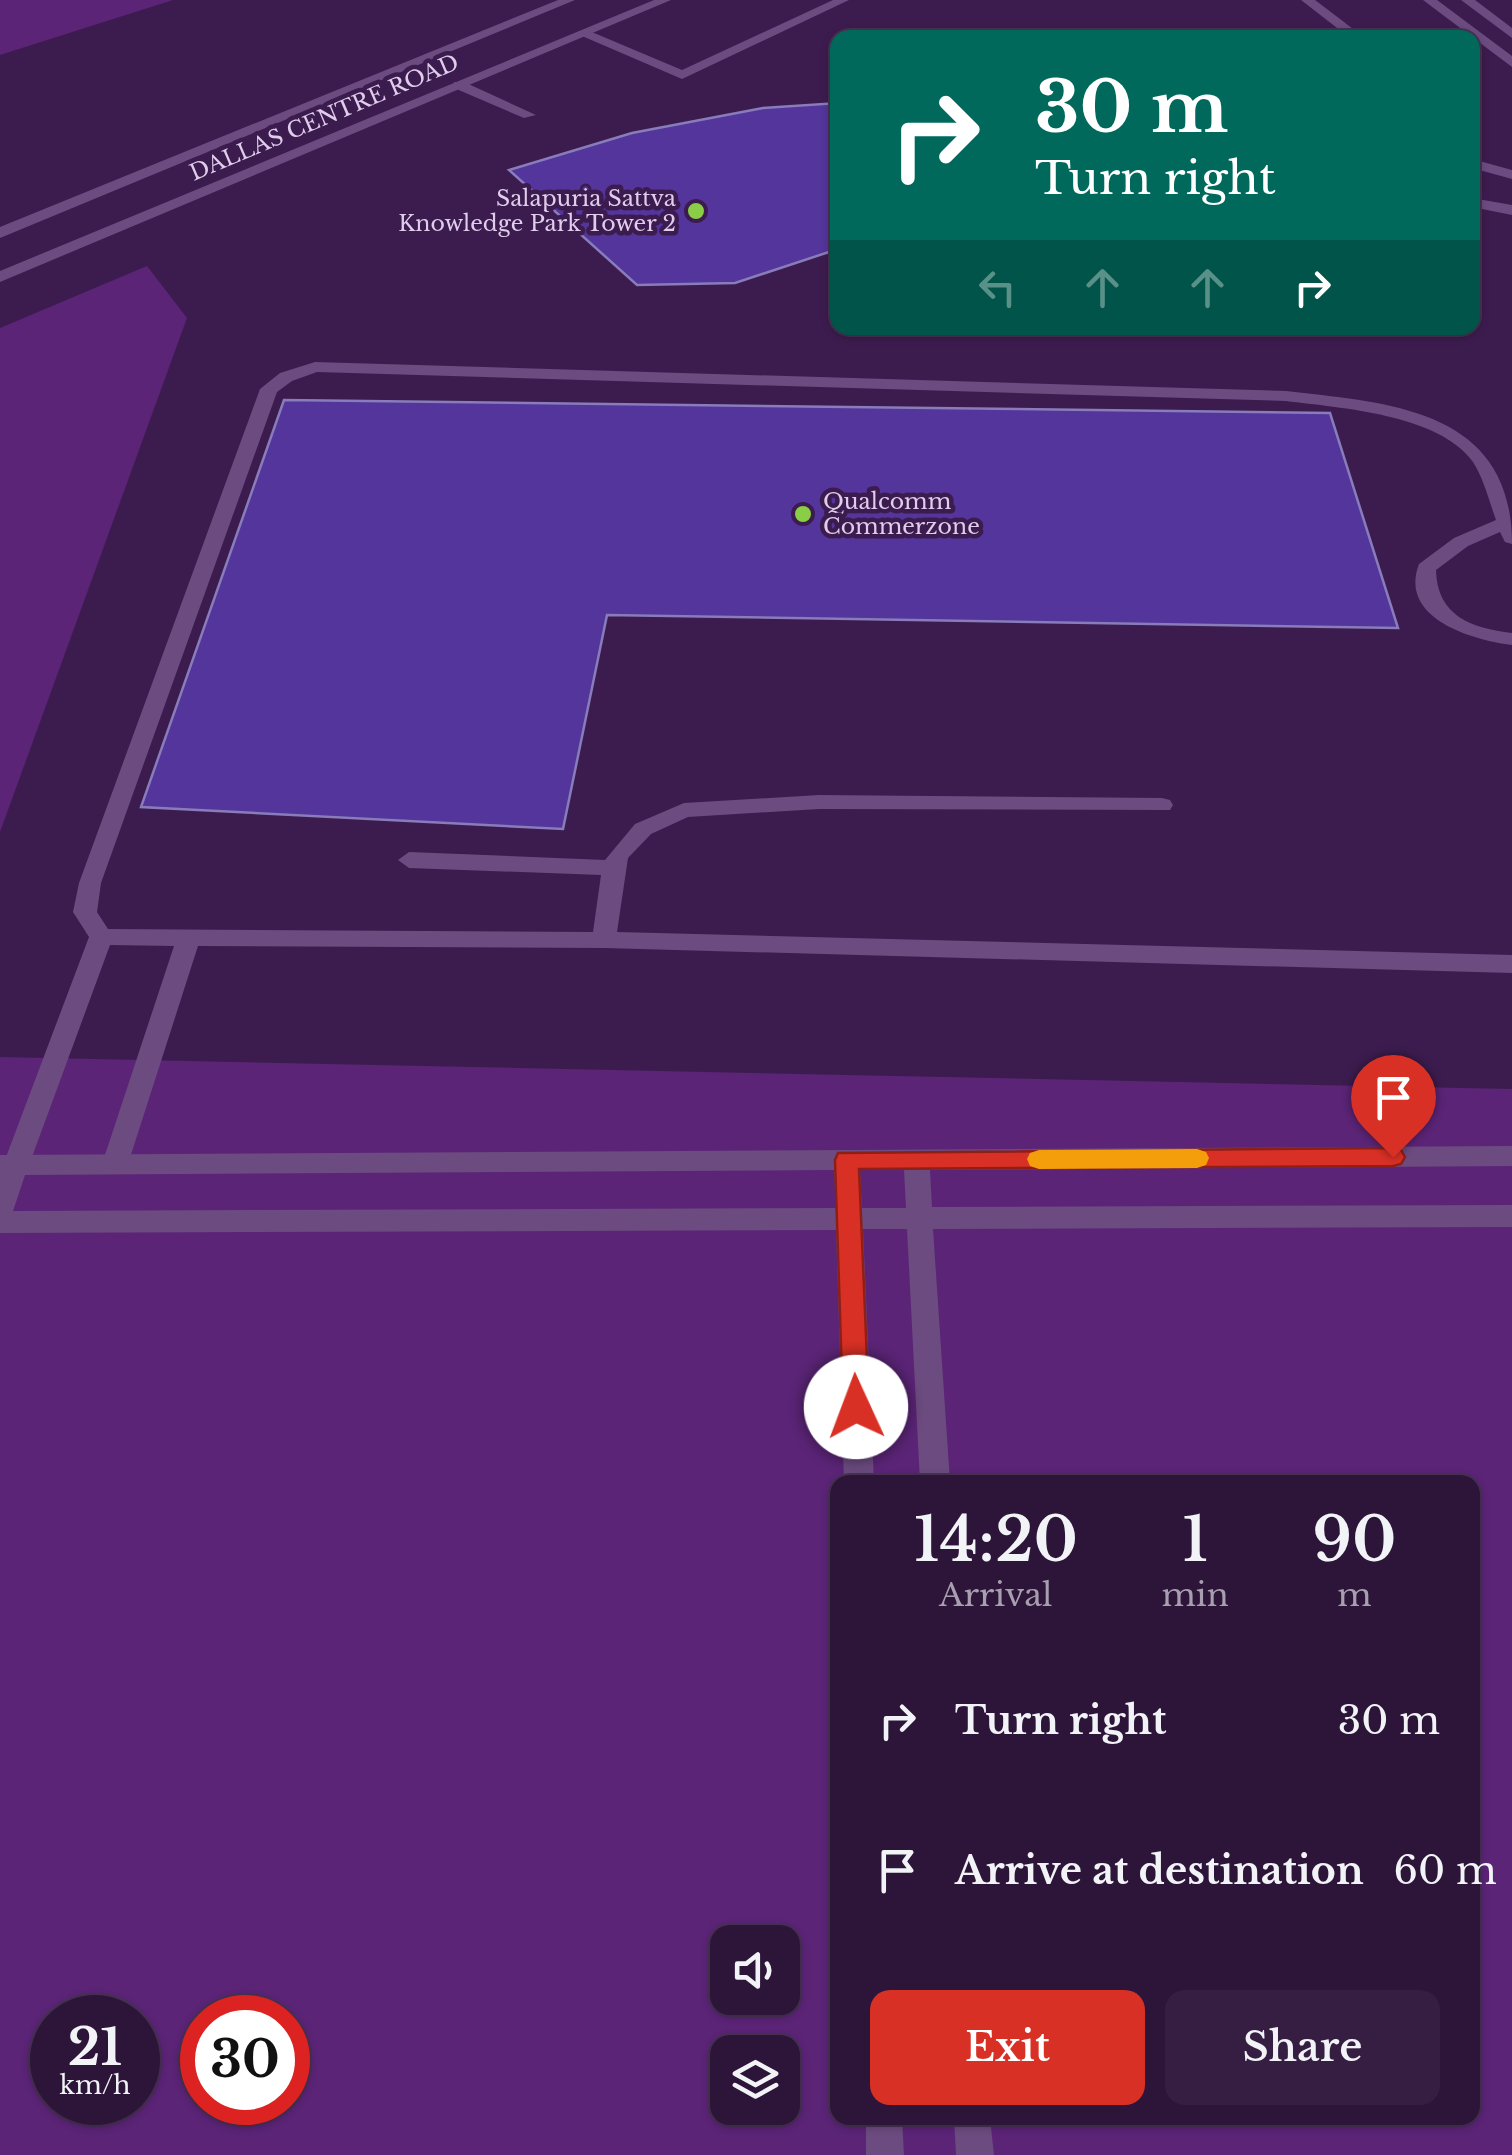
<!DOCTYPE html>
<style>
body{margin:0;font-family:"Libre Baskerville",serif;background:#351e42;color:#f1f3f6;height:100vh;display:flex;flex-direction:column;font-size:38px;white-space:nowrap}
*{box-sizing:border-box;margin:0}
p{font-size:32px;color:#a79faf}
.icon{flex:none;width:55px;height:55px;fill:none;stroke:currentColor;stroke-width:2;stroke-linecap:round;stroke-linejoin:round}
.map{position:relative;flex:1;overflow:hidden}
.panel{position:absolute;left:830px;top:1475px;width:650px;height:650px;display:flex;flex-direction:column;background:#2d153a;border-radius:20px;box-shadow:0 2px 8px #0004,0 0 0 2px #483454}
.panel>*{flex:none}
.hud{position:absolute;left:830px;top:30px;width:650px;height:305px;border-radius:20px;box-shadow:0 2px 8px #0004,0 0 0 2px #483454;background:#00695c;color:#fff;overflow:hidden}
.tools{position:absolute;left:710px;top:1925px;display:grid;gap:20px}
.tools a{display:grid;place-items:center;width:90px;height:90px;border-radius:20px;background:#2d153a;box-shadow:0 2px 8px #0004,0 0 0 2px #483454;font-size:50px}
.speed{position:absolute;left:30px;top:1995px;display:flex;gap:20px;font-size:50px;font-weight:700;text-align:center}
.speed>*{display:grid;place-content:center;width:130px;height:130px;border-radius:50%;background:#2d153a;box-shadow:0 2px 8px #0004,0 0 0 2px #483454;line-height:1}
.speed small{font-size:25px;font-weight:400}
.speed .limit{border:15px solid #d22;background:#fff;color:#111}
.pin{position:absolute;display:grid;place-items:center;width:85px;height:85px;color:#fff;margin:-102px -42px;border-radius:50% 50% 50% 0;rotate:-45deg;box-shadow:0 0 10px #0007}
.pin .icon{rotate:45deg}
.me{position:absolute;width:110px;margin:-55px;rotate:358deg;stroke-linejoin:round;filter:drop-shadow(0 0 8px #0008)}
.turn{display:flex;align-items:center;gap:35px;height:210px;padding:0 40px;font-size:45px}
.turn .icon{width:130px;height:130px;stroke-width:2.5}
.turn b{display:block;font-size:70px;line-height:85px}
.lanes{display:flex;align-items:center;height:95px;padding:0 40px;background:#0003;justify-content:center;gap:50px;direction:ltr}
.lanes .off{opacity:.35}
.eta{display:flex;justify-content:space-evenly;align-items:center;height:170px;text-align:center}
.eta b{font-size:60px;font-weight:600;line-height:70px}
.cta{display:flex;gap:20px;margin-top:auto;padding:20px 40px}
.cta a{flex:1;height:115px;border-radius:20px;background:#d93025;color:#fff;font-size:40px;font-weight:600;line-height:115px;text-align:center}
.cta a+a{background:#351e42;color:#f1f3f6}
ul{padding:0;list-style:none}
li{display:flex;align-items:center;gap:30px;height:150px;padding:0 40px}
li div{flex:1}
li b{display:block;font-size:38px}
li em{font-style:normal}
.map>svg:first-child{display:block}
.green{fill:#5b2477;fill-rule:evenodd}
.building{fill:#53359b;stroke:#887cba;stroke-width:2.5}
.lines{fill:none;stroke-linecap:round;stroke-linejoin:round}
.lane{fill:#6c4b80;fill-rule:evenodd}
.street{fill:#6c4b80;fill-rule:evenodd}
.secondary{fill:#6c4b80;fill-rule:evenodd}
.route{fill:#d93025;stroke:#8d1f18;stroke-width:2.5}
.slow{fill:#f59e0b}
.poi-dot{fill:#8ace47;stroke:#3c1c4e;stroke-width:4}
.labels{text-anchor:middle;stroke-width:9;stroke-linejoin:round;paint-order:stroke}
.far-street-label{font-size:22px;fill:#dfcdeb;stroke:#3c1c4e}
.far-poi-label{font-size:22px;fill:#dfcdeb;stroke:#3c1c4e;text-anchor:end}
</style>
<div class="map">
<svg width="1512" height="2155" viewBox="0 0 1512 2155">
<rect width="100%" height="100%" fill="#3c1c4e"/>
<path class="green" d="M0,0H173L0,55Z
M147,266L187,318L0,832V328Z
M0,1057L1512,1089V2155H0ZM838,1482H1472V2118H838ZM728,1942H782V1998H728ZM52,2018H138V2102H52ZM202,2018H288V2102H202ZM728,2052H782V2108H728Z"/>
<path class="building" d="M838,103V249L735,283L637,285L509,170L632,133L763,108Z
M284,400L1330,413L1398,628L607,615L563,829L141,807Z"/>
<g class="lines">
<path class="lane" d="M833,0H849L682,79L575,33L587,30L682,70Z
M1301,0H1315L1365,38H1350Z
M454,82H464L536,115L524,118L454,88Z
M1472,159L1512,170V179L1472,168Z
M1472,198L1512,205V215L1472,207Z
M315,362L1286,391C1390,403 1512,409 1512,544L1505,542L1500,532L1468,546L1436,570C1437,616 1471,628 1512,633V645C1473,640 1398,619 1419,564L1454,538L1496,520C1489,501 1484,479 1473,462C1439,414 1340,408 1286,401L317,372L292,381L277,392L101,883L97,912L108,929L593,932L601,875L409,868L398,860L409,852L605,860L635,824L684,803L819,795L1162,798L1170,800L1173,805L1170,810L819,809L688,817L651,834L628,858L617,932L1512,955V973L604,948L198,946L128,1164L124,1171L115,1174L106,1171L102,1164L174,946L110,945L29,1165L25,1172L16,1175L7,1172L3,1165L89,937L73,912L79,883L260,389L280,373Z"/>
<path class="street" d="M1512,1146V1166L930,1170L932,1207L1512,1205V1227L933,1229L950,1482H920L907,1229H863L874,1482H844L836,1230L0,1233V1155ZM834,1170L836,1208L13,1211L25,1175ZM860,1170H904L906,1208H862Z
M866,2118H902L904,2155H866Z
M954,2118H990L994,2155H956Z"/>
<path class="secondary" d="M558,0H575L0,238V227Z
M654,0H671L0,282V271Z
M1423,0H1437L1512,56V67Z
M1461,0H1475L1512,28V38Z"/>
</g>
<path class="route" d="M1393,1148L1401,1150L1405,1157L1401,1164L1393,1166L859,1169L869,1407L865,1415L856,1418L847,1415L843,1407L835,1160L838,1153Z"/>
<path class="slow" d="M1197,1149L1206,1152L1209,1158L1206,1165L1197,1168L1039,1169L1030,1166L1027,1159L1030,1153L1039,1150Z"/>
<g class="poi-dot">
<circle cx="696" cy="211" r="10"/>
<circle cx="803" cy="514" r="10"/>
</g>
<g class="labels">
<g class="far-street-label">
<text transform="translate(324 117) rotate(-23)" y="8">DALLAS CENTRE ROAD</text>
</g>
<g class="far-poi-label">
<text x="676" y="206">Salapuria Sattva<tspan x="676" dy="25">Knowledge Park Tower 2</tspan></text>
<text x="823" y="509" text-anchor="start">Qualcomm<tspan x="823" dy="25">Commerzone</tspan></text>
</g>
</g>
</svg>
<div class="tools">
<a><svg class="icon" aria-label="sound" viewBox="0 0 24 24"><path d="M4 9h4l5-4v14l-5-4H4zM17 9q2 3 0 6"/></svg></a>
<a><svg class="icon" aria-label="layers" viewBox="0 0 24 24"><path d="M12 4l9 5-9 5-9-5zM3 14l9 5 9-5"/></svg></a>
</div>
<div class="speed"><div>21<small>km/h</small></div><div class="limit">30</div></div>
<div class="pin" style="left:1393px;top:1157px;background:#d93025"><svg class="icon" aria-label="arrive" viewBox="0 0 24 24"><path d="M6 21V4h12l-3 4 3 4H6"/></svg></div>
<svg class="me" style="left:856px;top:1407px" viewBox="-20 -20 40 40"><circle r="19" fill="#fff"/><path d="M0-13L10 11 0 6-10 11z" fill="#d93025"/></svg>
<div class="hud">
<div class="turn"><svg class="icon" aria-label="right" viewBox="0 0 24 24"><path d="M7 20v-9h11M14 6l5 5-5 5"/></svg><div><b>30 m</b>Turn right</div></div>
<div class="lanes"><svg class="icon off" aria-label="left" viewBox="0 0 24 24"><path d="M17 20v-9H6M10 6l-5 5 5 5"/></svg><svg class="icon off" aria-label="ahead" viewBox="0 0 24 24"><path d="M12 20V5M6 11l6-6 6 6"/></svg><svg class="icon off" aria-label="ahead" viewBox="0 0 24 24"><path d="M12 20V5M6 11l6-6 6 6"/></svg><svg class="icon" aria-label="right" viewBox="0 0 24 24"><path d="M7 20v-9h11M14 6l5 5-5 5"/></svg></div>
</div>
<section class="panel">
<div class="eta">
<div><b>14:20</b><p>Arrival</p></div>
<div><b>1</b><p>min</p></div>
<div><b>90</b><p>m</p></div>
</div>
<ul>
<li><svg class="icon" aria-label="right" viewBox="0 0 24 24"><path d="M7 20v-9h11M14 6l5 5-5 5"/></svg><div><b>Turn right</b></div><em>30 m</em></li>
<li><svg class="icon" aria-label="arrive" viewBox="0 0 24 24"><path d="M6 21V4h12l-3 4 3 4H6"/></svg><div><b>Arrive at destination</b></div><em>60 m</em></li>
</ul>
<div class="cta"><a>Exit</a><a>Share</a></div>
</section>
</div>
